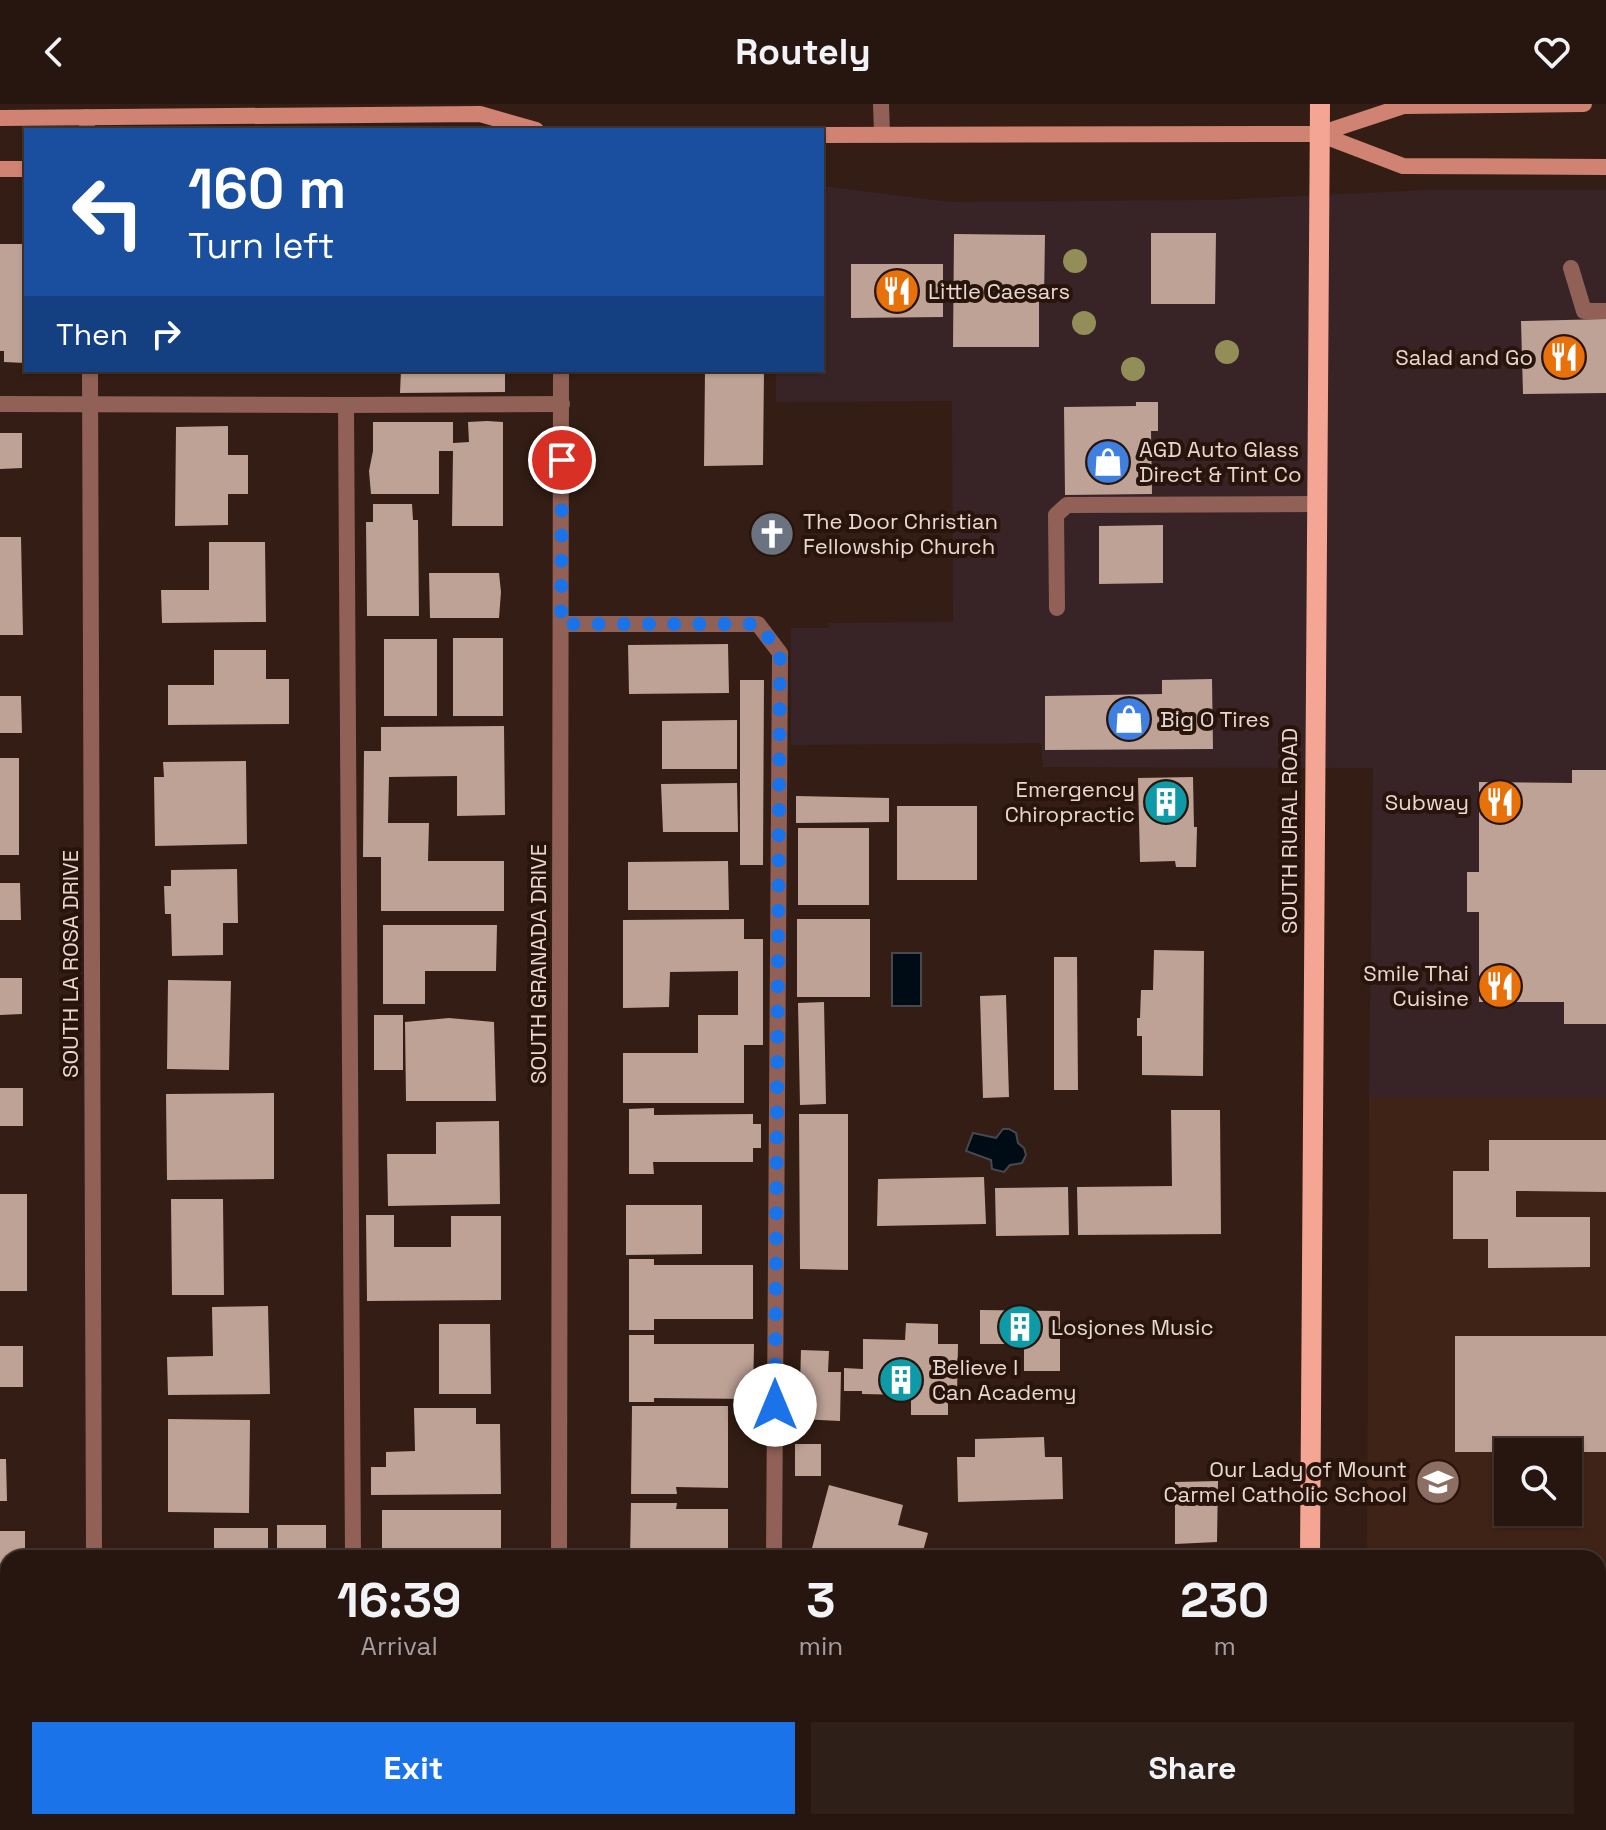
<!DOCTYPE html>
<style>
body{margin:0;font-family:"Space Grotesk",sans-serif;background:#2e1f18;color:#f1f3f6;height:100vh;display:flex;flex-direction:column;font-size:30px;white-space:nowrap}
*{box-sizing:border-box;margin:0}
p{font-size:26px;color:#a49f9e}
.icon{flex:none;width:44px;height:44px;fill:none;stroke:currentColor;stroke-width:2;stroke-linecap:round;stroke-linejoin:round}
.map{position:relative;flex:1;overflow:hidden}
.side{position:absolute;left:0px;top:1446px;width:1606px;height:280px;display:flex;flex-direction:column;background:#26160f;border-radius:24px 24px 0 0;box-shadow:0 2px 6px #0004,0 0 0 2px #42352f}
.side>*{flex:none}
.hud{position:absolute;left:24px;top:24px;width:800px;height:244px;border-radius:0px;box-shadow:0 2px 6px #0004,0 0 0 2px #42352f;background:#1a4fa0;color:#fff;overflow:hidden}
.controls{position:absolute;left:1494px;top:1334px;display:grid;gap:16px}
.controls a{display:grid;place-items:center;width:88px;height:88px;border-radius:0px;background:#26160f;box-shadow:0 2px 6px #0004,0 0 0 2px #42352f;font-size:40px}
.pin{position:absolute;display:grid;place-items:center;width:68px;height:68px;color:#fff;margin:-34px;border:4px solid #fff;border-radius:50%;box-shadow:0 2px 8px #0007}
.me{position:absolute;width:88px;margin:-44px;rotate:0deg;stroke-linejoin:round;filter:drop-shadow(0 0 6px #0008)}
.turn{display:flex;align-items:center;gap:28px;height:168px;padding:0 32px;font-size:36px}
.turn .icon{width:104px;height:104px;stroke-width:2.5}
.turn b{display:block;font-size:56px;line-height:68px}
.then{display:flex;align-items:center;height:76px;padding:0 32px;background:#0003;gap:16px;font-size:30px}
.eta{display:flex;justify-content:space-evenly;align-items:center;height:136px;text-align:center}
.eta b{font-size:48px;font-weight:800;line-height:56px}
.button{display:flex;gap:16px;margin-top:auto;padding:16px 32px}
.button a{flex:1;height:92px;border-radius:0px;background:#1a73e8;color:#fff;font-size:32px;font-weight:800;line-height:92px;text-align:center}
.button a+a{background:#2e1f18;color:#f1f3f6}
header{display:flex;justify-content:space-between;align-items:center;height:104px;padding:0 32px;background:#26160f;font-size:36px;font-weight:800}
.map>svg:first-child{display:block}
.commercial{fill:#382426}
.built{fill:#3f2317;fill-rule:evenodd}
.water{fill:#000c15;stroke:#46494e;stroke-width:2}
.building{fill:#bea296}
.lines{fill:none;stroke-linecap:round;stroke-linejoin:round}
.service{stroke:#916157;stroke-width:16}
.minor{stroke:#916157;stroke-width:16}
.secondary{stroke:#d08373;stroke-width:16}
.primary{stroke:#f5a594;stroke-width:20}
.tree{fill:#938d57}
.route{stroke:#1a73e8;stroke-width:14;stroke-dasharray:0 25.2}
.labels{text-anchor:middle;stroke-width:8;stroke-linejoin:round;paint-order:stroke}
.poi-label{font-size:22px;fill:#e8d8d2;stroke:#28140b;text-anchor:start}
.street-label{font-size:22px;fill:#e8d8d2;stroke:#28140b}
</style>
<header><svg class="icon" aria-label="back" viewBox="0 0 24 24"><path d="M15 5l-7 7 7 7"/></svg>Routely<svg class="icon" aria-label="heart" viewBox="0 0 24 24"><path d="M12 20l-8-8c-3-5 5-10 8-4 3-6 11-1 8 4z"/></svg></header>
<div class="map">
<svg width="1606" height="1726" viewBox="0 0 1606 1726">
<rect width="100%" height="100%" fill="#331d14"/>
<path class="commercial" d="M822,82L949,98L1217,96L1427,86H1606V994H1369L1373,664L1043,663L1041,639L791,641V524H828L829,519L953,518L952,297L776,298V266H822Z"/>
<path class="built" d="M1369,994H1606V1726H1366V1718H1598V1454H1367ZM1508,1348H1568V1408H1508Z"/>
<path class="water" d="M892,849H921V902H892Z
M1003,1025H1009L1016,1029L1018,1039L1024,1044L1026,1051L1022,1059L1010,1061L1004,1068L992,1065L991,1056L966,1047L973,1029L996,1034Z"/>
<path class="building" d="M1151,129H1216L1215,200H1151Z
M954,130L1045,131L1044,195H1039V243H953Z
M0,140H26V259L4,258V247H0Z
M851,160H943V213L851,214Z
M1606,215V289L1523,290L1521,217Z
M401,266H505V288L400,289Z
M705,266H764L763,361L704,362Z
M1136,298H1158V327H1151L1152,390L1065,391L1064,303L1136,302Z
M487,317L503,318V422H452L453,347H439V390H371L369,367L373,347V318H453V339L469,338L468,318Z
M228,322V351H248V390H228V421L175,422L176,323Z
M0,329H22V364L0,365Z
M373,400H412L413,416H418L419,512H367L366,418H373Z
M1163,421V479L1099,480V422Z
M0,433H21L23,531H0Z
M209,438H265L266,518L162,519L161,486H209Z
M429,469H499L501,488L499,514H430Z
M453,534H503V612H453Z
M384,535H437V612H384Z
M728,540L729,589L629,590L628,541Z
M214,546H266V575H289V620L168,621V581H214Z
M1212,575L1213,645L1045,646V592L1162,590V576Z
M740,576H764L763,761H740Z
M0,592H21L22,629H0Z
M737,616V665H662V617Z
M504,622L505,711L457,712V672L389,673L388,719H429L428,757H504V807H381V753H363L364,647H381V623Z
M0,654H19V751H0Z
M246,657L247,740L155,742L154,673H164L163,658Z
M1572,666H1606V920H1564V898H1479V808H1467V768H1479V678L1572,679Z
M1193,673L1194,723H1197L1196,763H1176L1175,757L1140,758L1138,674Z
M737,679L738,728H663L661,680Z
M796,692L889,694V718L796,719Z
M897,702H977V776H897Z
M798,724H869V801H798Z
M728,757L729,806H628V758Z
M237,765L238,819H223V851L172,852L171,810H165L164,782H171V766Z
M0,779H20L21,816H0Z
M744,815V835H763V941H744V999H623V949H698V911H738V867L670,868L669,903L623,904V816Z
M797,815H870V893H797Z
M383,821H497L496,867H425V900H383Z
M1154,846L1204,847L1203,972L1142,971V932H1137V914H1140L1141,886H1153Z
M1054,853H1077L1078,986H1054Z
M0,874H22V910L0,911Z
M168,876L231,877L229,966L167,965Z
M1006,891L1009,993L983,994L980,892Z
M824,898L826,1000L800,1001L798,899Z
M374,911H403V966H374Z
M449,914L494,918L496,997H406L405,918Z
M0,984H23V1022H0Z
M274,989V1075L167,1076L166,990Z
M654,1004V1011L753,1010V1020H761V1044H753V1058H653L654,1070H629V1005Z
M1171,1006H1220L1221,1130L1078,1131L1077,1083L1172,1082Z
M799,1010H848V1166L800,1165Z
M499,1017L500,1100L388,1102L387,1050H436V1018Z
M1489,1036H1606V1088L1516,1087V1113H1590V1163L1488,1164V1135H1453V1067H1489Z
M984,1073L986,1120L877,1122L878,1075Z
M1068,1083L1069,1131L996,1132L995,1084Z
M0,1090H27V1187H0Z
M171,1095H223L224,1191H172Z
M626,1101H702V1150L626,1151Z
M366,1111H394V1143H451V1112H501V1196L367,1197Z
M629,1155H654V1161H753V1215H654V1226H629Z
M268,1202L270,1290L168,1291L167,1253L213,1252L212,1203Z
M980,1206L1060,1207V1267H1024V1240H980Z
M906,1219L938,1220V1240H958L957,1291H948V1311H911V1291L862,1290V1287H844V1264L863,1265V1235L905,1236Z
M439,1220H490L491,1290H439Z
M629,1231H654V1240H754L753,1295L654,1294V1298H629Z
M1455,1232H1606V1348H1455Z
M0,1242H23V1283H0Z
M801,1246L829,1247L828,1268H841L840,1317L799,1315Z
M632,1302H728V1384L676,1383L677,1390H631Z
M414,1304H476V1320H500L501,1390L371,1391V1363H386V1348L415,1347Z
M168,1315L250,1316L249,1409L168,1408Z
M1044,1333L1045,1353H1062L1063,1395L958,1398L957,1353H975V1335Z
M795,1340H821V1372H795Z
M0,1355H6L7,1397H0Z
M1218,1377L1217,1438L1175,1440V1378Z
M829,1381L903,1401L898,1421L928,1429L921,1454H849L812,1444Z
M631,1399H677L676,1405H728V1454H630Z
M382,1406H501V1454H382Z
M277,1421H326V1454L277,1451Z
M214,1424H268V1454H214Z
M0,1427H25V1454H8V1462H0Z
M0,1470H8V1517H0Z
M1598,1485H1606V1698H1598Z
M0,1531H8V1627H0Z
M0,1638H8V1696H0Z
M170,1718H269V1726H170Z
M639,1718H731V1726H639Z"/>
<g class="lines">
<path class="service" d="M881,0L882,30
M1571,164L1584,207H1606
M0,300L346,301L353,1454
M346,301L562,300
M1057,504L1056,411L1067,401L1315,400
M561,520H758L780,549L774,1454
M355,1718V1726
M773,1726V1718"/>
<path class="minor" d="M87,13V26
M90,266L94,1454
M559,1454L561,266
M94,1718V1726
M563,1718L564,1726"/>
<path class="secondary" d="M0,14L480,10L536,26
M1319,30L1403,62L1606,63
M822,31L1319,30L1404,2L1584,0
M0,65H26"/>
<path class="primary" d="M1310,1454L1320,0
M1309,1718V1726"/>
</g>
<g class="tree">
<circle cx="1075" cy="157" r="12"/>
<circle cx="1084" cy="219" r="12"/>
<circle cx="1227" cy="248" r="12"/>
<circle cx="1133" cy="265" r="12"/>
</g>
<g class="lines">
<path class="route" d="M562,356L561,520H758L780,549L775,1301"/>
</g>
<defs>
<g id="restaurant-disc" transform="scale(2.3)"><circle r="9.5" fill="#e8710a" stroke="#28140b"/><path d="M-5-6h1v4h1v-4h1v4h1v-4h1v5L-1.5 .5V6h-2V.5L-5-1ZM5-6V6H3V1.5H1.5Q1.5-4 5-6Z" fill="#fff"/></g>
<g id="shop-disc" transform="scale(2.3)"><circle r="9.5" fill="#3f7fe0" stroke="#28140b"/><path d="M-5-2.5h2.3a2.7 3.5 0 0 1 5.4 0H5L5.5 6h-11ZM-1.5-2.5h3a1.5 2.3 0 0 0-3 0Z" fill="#fff"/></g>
<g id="church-disc" transform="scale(2.3)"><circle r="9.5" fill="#6b7280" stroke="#28140b"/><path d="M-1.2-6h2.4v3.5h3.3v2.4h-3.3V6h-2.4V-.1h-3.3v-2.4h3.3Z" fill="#fff"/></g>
<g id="building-disc" transform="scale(2.3)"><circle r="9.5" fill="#0f9aa8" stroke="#28140b"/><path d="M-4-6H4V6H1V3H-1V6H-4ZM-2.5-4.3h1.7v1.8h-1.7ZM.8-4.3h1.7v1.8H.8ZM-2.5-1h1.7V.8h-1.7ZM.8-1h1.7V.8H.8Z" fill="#fff"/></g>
<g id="school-disc" transform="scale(2.3)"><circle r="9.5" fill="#8d6e63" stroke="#28140b"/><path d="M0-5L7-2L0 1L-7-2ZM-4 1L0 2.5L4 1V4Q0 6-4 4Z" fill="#fff"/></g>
</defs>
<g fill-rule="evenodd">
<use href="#restaurant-disc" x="897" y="187"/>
<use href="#restaurant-disc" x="1564" y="253"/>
<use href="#shop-disc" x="1108" y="358"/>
<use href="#church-disc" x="772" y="430"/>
<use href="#shop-disc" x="1129" y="615"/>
<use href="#building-disc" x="1166" y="698"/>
<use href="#restaurant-disc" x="1500" y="698"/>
<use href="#restaurant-disc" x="1500" y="882"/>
<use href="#building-disc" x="1020" y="1223"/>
<use href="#building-disc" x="901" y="1276"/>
<use href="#school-disc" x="1438" y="1378"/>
</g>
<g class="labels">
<g class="poi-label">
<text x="928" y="195">Little Caesars</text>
<text x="1533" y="261" text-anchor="end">Salad and Go</text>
<text x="1139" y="353">AGD Auto Glass<tspan x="1139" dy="25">Direct &amp; Tint Co</tspan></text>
<text x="803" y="425">The Door Christian<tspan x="803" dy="25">Fellowship Church</tspan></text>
<text x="1160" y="623">Big O Tires</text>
<text x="1135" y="693" text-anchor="end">Emergency<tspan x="1135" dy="25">Chiropractic</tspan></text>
<text x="1469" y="706" text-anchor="end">Subway</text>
<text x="1469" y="877" text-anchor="end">Smile Thai<tspan x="1469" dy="25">Cuisine</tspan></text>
<text x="1051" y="1231">Losjones Music</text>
<text x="932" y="1271">Believe I<tspan x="932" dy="25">Can Academy</tspan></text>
<text x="1407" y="1373" text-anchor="end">Our Lady of Mount<tspan x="1407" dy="25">Carmel Catholic School</tspan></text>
</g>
<g class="street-label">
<text transform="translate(1289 727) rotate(-90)" y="8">SOUTH RURAL ROAD</text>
<text transform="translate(70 860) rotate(-90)" y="8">SOUTH LA ROSA DRIVE</text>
<text transform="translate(538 860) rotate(-90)" y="8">SOUTH GRANADA DRIVE</text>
</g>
</g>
</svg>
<div class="controls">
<a><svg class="icon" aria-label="search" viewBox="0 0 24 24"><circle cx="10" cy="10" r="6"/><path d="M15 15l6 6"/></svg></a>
</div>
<div class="pin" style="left:562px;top:356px;background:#d93025"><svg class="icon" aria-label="arrive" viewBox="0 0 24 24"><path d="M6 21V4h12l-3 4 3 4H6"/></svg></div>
<svg class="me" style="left:775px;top:1301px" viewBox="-20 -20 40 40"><circle r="19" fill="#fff"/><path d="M0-13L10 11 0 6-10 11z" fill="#1a73e8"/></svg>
<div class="hud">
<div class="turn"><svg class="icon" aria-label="left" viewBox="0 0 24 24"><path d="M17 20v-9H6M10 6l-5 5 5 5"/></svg><div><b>160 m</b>Turn left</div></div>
<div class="then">Then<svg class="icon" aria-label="right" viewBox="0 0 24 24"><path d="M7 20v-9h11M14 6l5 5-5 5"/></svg></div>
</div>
<section class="side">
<div class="eta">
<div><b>16:39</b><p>Arrival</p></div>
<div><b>3</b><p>min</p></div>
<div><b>230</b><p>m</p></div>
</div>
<div class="button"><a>Exit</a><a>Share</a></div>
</section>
</div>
